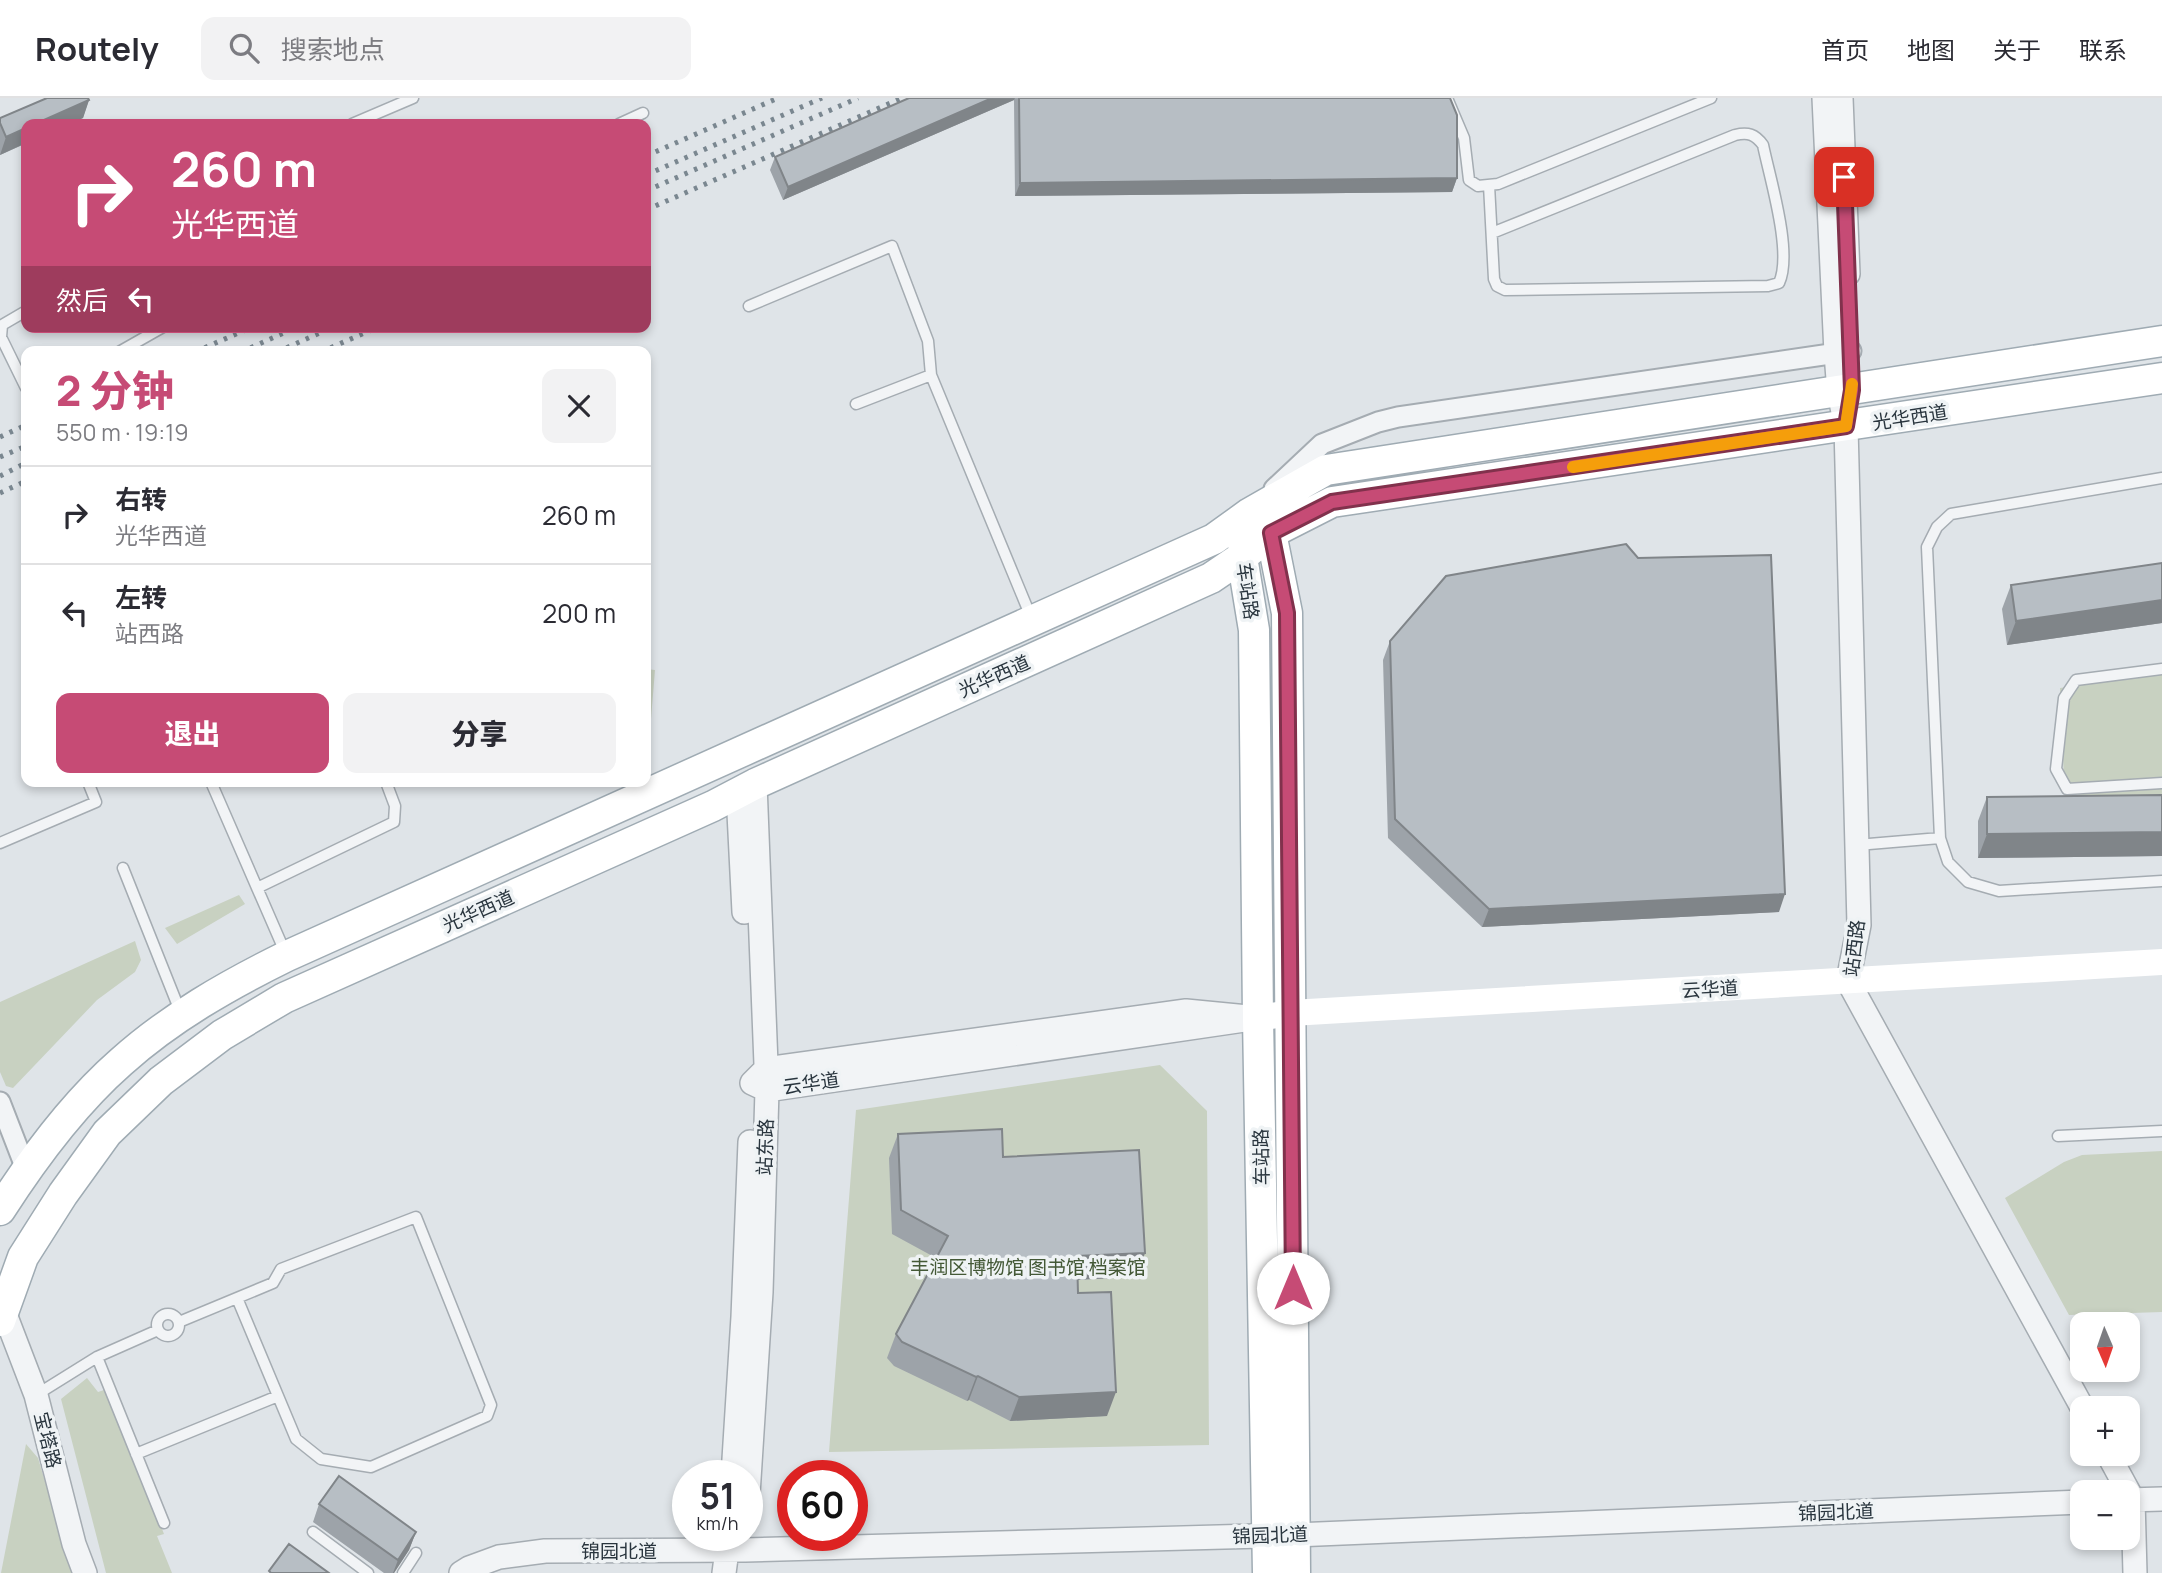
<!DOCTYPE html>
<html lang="zh">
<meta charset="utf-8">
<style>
body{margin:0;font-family:Manrope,"Noto Sans SC",sans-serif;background:#f2f2f3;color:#2b2b33;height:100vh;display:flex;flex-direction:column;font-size:26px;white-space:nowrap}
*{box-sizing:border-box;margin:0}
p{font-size:23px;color:#7c7c81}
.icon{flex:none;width:38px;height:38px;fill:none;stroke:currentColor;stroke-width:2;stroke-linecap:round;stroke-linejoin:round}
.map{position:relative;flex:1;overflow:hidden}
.panel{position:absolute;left:21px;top:248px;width:630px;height:441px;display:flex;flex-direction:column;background:#fff;border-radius:14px;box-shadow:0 4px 10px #0003}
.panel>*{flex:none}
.guide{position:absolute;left:21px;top:21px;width:630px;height:214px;border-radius:14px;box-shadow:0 4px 10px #0003;background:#c64b75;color:#fff;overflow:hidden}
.needle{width:46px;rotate:178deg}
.fabs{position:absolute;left:2070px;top:1214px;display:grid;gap:14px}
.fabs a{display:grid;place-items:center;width:70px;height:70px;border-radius:14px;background:#fff;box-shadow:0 4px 10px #0003;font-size:35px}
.speed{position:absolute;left:672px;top:1362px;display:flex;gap:14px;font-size:35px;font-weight:700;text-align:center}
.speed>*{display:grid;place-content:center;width:91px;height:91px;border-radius:50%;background:#fff;box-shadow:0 4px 10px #0003;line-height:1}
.speed small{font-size:18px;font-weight:400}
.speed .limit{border:10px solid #d22;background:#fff;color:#111}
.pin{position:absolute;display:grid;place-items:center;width:60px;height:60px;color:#fff;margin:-30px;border-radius:14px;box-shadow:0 4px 10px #0006}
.me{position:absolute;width:77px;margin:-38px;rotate:0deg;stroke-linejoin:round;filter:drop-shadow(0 0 5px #0008)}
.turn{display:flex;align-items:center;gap:24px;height:147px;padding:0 35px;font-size:32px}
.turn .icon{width:91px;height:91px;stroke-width:2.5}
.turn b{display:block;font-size:49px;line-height:60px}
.then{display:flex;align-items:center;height:66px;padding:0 35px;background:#0003;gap:14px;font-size:26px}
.round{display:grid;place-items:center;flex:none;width:74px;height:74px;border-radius:14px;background:#f2f2f3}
.head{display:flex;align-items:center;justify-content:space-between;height:119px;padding:0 35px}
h1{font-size:42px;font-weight:800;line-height:52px;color:#c64b75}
.primary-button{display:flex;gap:14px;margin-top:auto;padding:14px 35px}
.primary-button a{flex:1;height:80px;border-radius:14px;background:#c64b75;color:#fff;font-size:28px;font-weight:800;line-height:80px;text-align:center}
.primary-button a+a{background:#f2f2f3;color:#2b2b33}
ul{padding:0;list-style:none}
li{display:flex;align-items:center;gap:21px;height:98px;padding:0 35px;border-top:2px solid #e1e1e2}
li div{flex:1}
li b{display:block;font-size:26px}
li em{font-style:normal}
header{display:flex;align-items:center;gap:42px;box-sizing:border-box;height:98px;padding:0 35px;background:#fff;border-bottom:2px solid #e1e1e2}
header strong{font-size:33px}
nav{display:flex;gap:38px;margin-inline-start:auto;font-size:24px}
.search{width:490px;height:63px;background:#f2f2f3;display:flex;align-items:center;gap:18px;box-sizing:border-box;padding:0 24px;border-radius:14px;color:#7c7c81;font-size:26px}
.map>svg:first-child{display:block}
.green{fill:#c8d1c1}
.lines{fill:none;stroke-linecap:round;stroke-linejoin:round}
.service-casing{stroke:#a5acb2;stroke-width:13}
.minor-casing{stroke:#a5acb2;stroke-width:23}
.tertiary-casing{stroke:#a5acb2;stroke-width:26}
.primary-casing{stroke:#9fabb3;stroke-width:33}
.service{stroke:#f2f4f6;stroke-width:10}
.minor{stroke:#f2f4f6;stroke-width:19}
.tertiary{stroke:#f2f4f6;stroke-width:23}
.secondary{stroke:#fff;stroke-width:26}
.primary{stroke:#fff;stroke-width:30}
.rail{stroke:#7a8790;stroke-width:5;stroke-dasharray:3.5 7;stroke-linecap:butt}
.wall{fill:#9da3a9}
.shaded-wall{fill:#808589}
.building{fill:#b7bec4;stroke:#808589;stroke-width:2}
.route-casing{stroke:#81314c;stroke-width:18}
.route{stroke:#c64b75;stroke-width:12}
.slow{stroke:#f59e0b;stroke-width:12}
.labels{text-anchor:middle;stroke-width:7;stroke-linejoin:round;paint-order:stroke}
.street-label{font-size:19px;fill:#29353e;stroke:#eff3f5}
.park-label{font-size:19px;fill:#445937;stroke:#eff3f5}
</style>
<header>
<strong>Routely</strong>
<div class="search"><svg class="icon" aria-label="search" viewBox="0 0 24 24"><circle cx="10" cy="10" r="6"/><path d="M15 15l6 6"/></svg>搜索地点</div>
<nav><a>首页</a><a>地图</a><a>关于</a><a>联系</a></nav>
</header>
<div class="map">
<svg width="2162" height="1475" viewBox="0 0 2162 1475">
<rect width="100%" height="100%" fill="#dfe4e8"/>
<path class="green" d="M646,571L655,572L651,621L646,624Z
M2162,576V721L2066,728L2060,590Z
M239,797L245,806L177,846L165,830Z
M135,843L141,862L135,874L97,902L13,990L6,988L0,974V904Z
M1160,967L1207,1013L1209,1347L829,1354L856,1012Z
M2162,1053V1214L2069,1217L2005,1100L2064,1064L2082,1057Z
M87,1280L98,1294L107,1291L164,1436L157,1438L172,1475H106L61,1301Z
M26,1346L38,1360L72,1475H1Z"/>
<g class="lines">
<g class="service-casing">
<path id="service" d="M1447,0L1464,40L1469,82L1478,88L1498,86L1711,0
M352,26L413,0
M619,26L643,15
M1489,87L1494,181L1497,188L1505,192L1768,188L1779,185C1793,155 1770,81 1763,47C1755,36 1748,34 1735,37L1492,135
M749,208L892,148L928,243L931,277L1031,519
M26,213L2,227L1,239L26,290
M119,254L163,229
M856,306L931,277
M2162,571L2076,582L2064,600L2056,671L2067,691L2162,685
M211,684L285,854
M1940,740L1927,449L1937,429L1951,416L2162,380
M0,745L96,704L88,684
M1857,747L1940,740L1948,764L1968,784L1999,793L2162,783
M123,770L180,913
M257,790L394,724L395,708L386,684
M2058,1038L2162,1033
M157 1227a11 11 0 1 1 22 0a11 11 0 1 1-22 0Z
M179,1224L273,1185L281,1171L416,1119L491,1307L487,1318L371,1369L321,1361L296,1341L237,1200
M97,1259L164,1425
M36,1297L97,1259L158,1232
M136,1356L278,1298
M313,1434L368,1475
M403,1475L416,1455"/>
</g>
<g class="minor-casing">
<path id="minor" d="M1274,391L1322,346L1378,324L1398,319L1851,253
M0,1004L26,1071"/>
</g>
<g class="tertiary-casing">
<path id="tertiary" d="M1824,0L1836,255L1839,294L1846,329L1859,827L1848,883L2083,1311
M1841,0L1848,176
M738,695L744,814
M1186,913L1258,920L767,992L752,985L766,971Z
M3,1211L36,1297L74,1446L85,1475
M2108,1356L2133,1402L2135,1475
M733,1377L743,1219L750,1044
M2128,1402L2162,1401
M747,1412L761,1194L767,992L755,686
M461,1475L469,1470L499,1459L545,1453L745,1452L1295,1437L2082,1404
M724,1475L729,1437"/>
</g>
<g class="primary-casing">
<path id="primary" d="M1260,425L1271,435L1287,515L1295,1475
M1245,442L1242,459L1254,532L1258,920L1268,1475
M0,1112C34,1059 73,1006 121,964C170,920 228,887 287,858L1214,441L1250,415L1326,372L2162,243
M0,1223L23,1159L63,1096L107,1035L161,983L222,937L284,900L713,708L755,686L1211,480L1242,459L1271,435L1332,404L2162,280"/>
</g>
<use href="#service" class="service"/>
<use href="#minor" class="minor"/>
<use href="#tertiary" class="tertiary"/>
<path class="secondary" d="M1258,920L1291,915L2162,864"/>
<use href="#primary" class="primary"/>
<path class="rail" d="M646,58L778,0
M646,77L822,0
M646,93L858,0
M646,112L902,0
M195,254L252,229
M241,254L297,229
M277,254L333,229
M321,254L378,229
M0,339L26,327
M0,359L26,348
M0,378L26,365
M0,395L26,383"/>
</g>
<path class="wall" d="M909,0H1450L1457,80L1452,94L1015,98L1014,2L783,102L770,72L775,59Z
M89,2L83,20L0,57V20Z
M2162,465V525L2007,547L2002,511L2011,487Z
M1390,543L1779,814L1482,829L1388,740L1383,562Z
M2162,697V758L1978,760V723L1987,699Z
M898,1036L1003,1059L1137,1179L1077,1182L1078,1195L1107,1318L1010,1323L969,1302L967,1303L894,1268L887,1260L896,1236L936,1160L892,1136L889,1060Z
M319,1406L416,1434L409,1452L394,1475H384L313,1424Z"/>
<path class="shaded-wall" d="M992,0H1015L1014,2L783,102L788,89Z
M89,2L83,20L69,26H35Z
M26,30V45L0,57L6,39Z
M1457,80L1452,94L1015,98L1020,85Z
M2162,502V525L2007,547L2016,523Z
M2162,734V758L1978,760L1987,736Z
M1785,796L1779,814L1482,829L1489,811Z
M1145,1155L1137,1179L1068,1182L1077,1158Z
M978,1278L969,1302L967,1303L976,1279Z
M1116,1294L1107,1318L1010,1323L1019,1299Z
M416,1434L409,1452L394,1475H393L398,1462Z"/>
<path class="building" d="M47,0H88L89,2L35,26H26V30L6,39L0,25V20Z
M909,0H992L788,89L775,59Z
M1019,0H1450L1457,17V80L1020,85Z
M1626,446L1638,460L1771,457L1785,796L1489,811L1395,721L1390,543L1446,478Z
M2162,465V502L2016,523L2011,487Z
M2162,697V734L1987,736V699Z
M1002,1031L1003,1059L1139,1052L1145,1155L1077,1158L1078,1195L1111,1194L1116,1294L1019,1299L978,1278L976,1279L902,1244L896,1236L948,1138L901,1112L898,1036Z
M339,1378L416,1434L398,1462L319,1406Z
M289,1446L329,1475H271L269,1473Z"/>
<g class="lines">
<g class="route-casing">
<path id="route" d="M1293,1190L1287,515L1271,435L1332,404L1846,328L1852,292L1844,79"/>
</g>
<use href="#route" class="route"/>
<path class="slow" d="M1573,369L1846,328L1852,286"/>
</g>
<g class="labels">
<g class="street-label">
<text transform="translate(1910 319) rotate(-9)" y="7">光华西道</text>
<text transform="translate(1248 493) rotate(82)" y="7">车站路</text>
<text transform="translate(994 578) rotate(-24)" y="7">光华西道</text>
<text transform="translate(478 813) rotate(-24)" y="7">光华西道</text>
<text transform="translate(1854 850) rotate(-83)" y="7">站西路</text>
<text transform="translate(1710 891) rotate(-3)" y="7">云华道</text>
<text transform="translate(811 985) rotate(-8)" y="7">云华道</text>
<text transform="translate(765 1049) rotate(-88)" y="7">站东路</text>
<text transform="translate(1261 1059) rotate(-91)" y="7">车站路</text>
<text transform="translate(48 1342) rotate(76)" y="7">宝塔路</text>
<text transform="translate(1836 1414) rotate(-2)" y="7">锦园北道</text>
<text transform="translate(1270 1437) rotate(-2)" y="7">锦园北道</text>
<text x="619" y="1460">锦园北道</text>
</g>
<g class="park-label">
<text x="1028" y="1176">丰润区博物馆 图书馆 档案馆</text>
</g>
</g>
</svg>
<div class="fabs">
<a><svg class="needle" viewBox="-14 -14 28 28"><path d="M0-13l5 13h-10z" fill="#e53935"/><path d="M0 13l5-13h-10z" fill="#7c7c81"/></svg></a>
<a>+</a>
<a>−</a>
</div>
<div class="speed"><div>51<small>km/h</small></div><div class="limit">60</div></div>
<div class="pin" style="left:1844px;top:79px;background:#d93025"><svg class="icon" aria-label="arrive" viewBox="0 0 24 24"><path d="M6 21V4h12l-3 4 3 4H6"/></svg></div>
<svg class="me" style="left:1293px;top:1190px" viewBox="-20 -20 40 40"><circle r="19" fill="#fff"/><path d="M0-13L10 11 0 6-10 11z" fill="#c64b75"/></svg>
<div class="guide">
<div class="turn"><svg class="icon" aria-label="right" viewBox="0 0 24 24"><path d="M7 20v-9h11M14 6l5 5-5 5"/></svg><div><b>260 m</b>光华西道</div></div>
<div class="then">然后<svg class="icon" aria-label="left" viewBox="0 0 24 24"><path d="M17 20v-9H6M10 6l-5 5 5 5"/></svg></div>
</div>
<section class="panel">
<div class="head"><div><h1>2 分钟</h1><p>550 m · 19:19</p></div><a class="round"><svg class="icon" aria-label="close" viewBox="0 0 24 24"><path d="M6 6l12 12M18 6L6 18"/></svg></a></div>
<ul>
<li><svg class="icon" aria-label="right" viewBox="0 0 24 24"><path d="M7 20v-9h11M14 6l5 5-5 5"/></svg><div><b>右转</b><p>光华西道</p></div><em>260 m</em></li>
<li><svg class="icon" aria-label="left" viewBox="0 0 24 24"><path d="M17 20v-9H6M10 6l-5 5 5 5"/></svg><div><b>左转</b><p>站西路</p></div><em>200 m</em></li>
</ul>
<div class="primary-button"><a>退出</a><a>分享</a></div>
</section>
</div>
